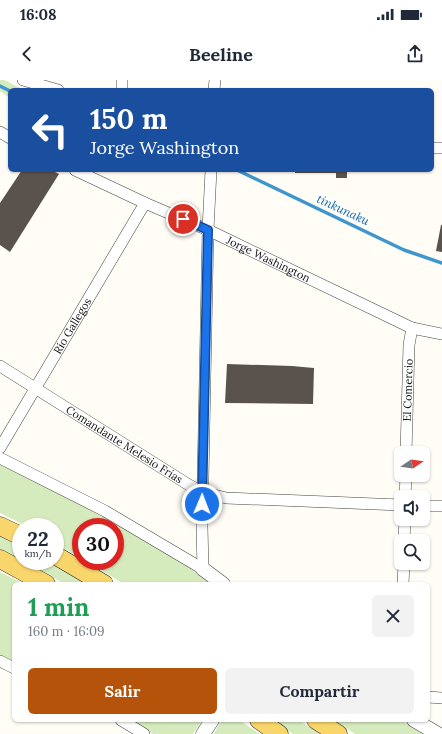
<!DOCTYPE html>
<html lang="es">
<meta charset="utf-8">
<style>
body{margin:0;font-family:Lora,serif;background:#f2f2f3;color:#1f2937;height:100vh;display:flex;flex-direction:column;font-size:15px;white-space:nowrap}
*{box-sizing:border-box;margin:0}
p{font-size:13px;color:#747a83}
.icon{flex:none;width:22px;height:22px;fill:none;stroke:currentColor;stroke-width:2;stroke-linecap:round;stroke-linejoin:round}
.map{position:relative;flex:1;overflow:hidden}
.details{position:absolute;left:12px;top:502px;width:418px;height:140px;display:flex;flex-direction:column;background:#fff;border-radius:6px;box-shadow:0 1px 3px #0004}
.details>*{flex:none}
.banner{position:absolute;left:8px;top:8px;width:426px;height:84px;border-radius:6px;box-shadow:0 1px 3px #0004;background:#1a4fa0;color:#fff;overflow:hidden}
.needle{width:26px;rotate:77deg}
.buttons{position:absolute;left:394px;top:366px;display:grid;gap:8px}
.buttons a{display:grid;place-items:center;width:36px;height:36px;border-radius:6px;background:#fff;box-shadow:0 1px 3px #0004;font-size:20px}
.speed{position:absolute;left:12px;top:438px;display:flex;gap:8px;font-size:20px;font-weight:700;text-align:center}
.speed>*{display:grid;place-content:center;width:52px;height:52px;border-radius:50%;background:#fff;box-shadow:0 1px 3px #0004;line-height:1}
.speed small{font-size:10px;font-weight:400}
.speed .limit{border:6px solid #d22;background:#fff;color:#111}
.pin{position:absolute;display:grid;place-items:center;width:34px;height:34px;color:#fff;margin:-17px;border:2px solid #fff;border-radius:50%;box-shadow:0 1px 4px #0007}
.me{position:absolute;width:44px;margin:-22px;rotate:1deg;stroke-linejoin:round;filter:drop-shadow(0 0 3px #0008)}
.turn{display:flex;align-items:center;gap:14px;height:84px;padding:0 16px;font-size:18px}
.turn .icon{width:52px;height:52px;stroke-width:2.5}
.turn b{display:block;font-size:28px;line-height:34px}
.round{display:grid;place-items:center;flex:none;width:42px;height:42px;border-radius:6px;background:#f2f2f3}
.overview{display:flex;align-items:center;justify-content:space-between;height:68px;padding:0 16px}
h1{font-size:24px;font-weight:700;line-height:30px;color:#1e9e55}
.cta{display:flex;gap:8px;margin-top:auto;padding:8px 16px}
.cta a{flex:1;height:46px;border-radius:6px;background:#b45309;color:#fff;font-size:16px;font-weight:700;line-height:46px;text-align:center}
.cta a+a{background:#f2f2f3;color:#1f2937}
.status{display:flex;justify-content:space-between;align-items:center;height:28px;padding:0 20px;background:#fff;direction:ltr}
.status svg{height:11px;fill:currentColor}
header{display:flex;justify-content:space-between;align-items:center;height:52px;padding:0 16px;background:#fff;font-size:18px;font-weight:700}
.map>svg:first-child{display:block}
.green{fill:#d5ebbd}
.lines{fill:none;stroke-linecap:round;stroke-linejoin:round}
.stream{stroke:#3f96cf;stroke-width:3.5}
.building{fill:#5a524d}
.minor-casing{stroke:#444;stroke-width:12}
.tertiary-casing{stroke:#444;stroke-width:15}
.primary-casing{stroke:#222;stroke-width:19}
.minor{stroke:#fff;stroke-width:11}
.tertiary{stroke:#fff;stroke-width:14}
.primary{stroke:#f9d66b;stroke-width:18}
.route-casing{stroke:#114b97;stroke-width:10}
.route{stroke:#1a73e8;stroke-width:7}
.labels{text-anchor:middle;stroke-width:4;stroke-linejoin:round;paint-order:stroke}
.street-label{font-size:11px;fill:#111;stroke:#fff}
.water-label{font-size:12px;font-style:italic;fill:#1768a6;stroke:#fff}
</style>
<div class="status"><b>16:08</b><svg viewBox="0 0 49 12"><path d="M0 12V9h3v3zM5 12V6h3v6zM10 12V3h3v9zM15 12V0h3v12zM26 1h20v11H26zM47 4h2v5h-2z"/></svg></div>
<header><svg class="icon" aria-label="back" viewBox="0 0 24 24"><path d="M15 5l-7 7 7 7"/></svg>Beeline<svg class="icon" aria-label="share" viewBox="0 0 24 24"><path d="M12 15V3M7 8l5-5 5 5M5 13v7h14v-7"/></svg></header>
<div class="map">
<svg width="442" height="654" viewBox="0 0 442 654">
<rect width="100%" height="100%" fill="#fffdf5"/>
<path class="green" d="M0,0H4L24,10H10V18L0,11Z
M0,385L108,437L169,473L212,504H124L86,481H115V447H81V478L55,463V447H28L0,433Z
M0,451L21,463V480L0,469Z
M22,481H52L92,504H65Z
M0,492L24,504H14V581L0,575Z
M129,640H202L193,654H153Z
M221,640H239L260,654H214Z
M272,640H299L320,654H293Z
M334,640H401L425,654H355Z"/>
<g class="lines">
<path class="stream" d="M0,6L10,11
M237,90L404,170L442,183"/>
</g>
<path class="building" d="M22,90H51L59,94L10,172L0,165V123Z
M295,90H347V98H336V93H295Z
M441,145H442V172L436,171Z
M227,284L292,286L314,288L313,324L225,323Z"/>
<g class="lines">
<g class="minor-casing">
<g id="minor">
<path d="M23,0L58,10"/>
<path d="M122,10V0"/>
<path d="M214,10L215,0"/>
<path d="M0,52L10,58"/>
<path d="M432,68H442"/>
<path id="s1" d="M75,90L145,123L208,150L412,248L442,254"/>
<path id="s2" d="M0,286L189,405L203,412L226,418L401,425"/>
<path id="s3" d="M0,368L145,123"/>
<path id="s4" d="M406,373L409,265L412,248"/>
<path d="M0,378L105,431L203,489"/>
<path d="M405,417L406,395"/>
<path d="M423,426H442"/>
<path d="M404,461L405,439"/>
<path d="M203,489L202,447L208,150L211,90"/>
<path d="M403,504L404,483"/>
<path d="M0,581L14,588"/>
<path d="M428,617L442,618"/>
<path d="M121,640L144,654"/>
</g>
</g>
<g class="tertiary-casing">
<path id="tertiary" d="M203,489L223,504
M414,640L438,654
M203,654L212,640"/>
</g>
<g class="primary-casing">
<path id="primary" d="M0,446L21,456
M55,475L104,504
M0,479L46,504
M259,640L279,654
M316,640L338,654"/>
</g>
<use href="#minor" class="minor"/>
<use href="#tertiary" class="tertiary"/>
<use href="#primary" class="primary"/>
</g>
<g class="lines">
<g class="route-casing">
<path id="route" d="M183,139L208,150L202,424"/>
</g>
<use href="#route" class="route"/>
</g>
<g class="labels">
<g class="street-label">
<text dy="4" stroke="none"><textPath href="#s1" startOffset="213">Jorge Washington</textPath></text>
<text dy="4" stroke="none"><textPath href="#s3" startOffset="142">Río Gallegos</textPath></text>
<text dy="4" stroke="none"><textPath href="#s4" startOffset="63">El Comercio</textPath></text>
<text dy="4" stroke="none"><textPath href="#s2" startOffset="147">Comandante Melesio Frías</textPath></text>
</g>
<g class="water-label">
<text transform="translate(343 130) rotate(25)" y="4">tinkunaku</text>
</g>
</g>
</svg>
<div class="buttons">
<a><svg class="needle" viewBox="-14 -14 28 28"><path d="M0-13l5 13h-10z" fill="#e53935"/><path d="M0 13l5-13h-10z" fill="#747a83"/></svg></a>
<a><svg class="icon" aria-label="sound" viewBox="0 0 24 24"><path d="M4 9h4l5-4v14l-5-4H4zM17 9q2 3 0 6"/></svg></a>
<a><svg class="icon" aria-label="search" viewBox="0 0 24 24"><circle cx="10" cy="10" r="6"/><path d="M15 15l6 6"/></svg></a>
</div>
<div class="speed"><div>22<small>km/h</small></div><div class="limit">30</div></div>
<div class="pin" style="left:183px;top:139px;background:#d93025"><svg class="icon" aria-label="arrive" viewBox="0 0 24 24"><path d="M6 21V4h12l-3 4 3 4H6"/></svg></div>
<svg class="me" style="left:202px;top:424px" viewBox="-20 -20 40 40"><circle r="17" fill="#1a73e8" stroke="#fff" stroke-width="3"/><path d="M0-11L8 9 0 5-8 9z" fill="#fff"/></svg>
<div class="banner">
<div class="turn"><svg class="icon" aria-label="left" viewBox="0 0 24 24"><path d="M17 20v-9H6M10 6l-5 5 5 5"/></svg><div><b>150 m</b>Jorge Washington</div></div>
</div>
<section class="details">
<div class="overview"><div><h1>1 min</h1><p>160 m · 16:09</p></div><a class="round"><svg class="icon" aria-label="close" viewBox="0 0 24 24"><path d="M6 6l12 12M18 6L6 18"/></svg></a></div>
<div class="cta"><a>Salir</a><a>Compartir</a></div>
</section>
</div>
